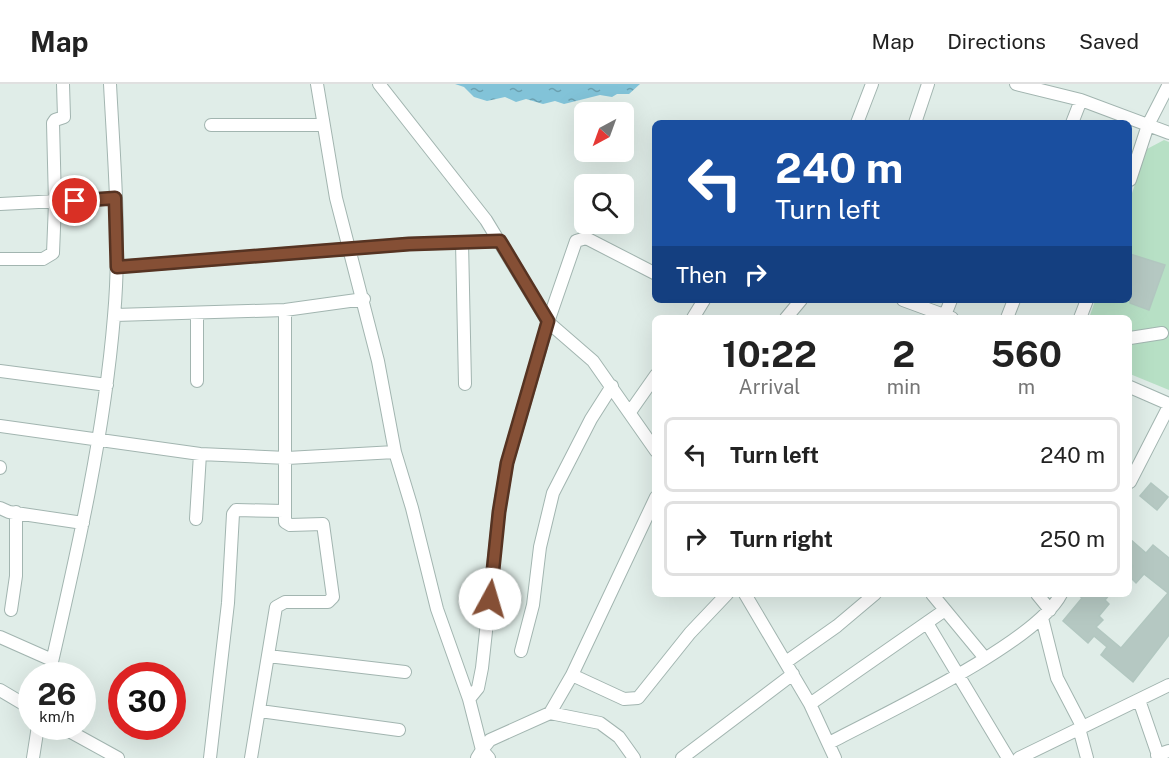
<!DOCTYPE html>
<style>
body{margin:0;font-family:"Public Sans",sans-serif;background:#f2f2f2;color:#222;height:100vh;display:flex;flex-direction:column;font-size:22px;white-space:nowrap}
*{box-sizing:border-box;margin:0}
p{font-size:20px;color:#767676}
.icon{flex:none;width:33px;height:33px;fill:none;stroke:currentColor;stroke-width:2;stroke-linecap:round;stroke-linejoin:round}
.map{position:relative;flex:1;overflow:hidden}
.details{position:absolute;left:652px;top:231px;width:480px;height:282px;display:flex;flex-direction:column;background:#fff;border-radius:9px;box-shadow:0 6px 24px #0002}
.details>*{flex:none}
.banner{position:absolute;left:652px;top:36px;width:480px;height:183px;border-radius:9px;box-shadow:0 6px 24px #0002;background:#1a4fa0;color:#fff;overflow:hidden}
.needle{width:39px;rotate:221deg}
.buttons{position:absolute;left:574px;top:18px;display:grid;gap:12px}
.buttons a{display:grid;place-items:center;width:60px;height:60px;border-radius:9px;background:#fff;box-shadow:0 6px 24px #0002;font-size:30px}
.speed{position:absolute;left:18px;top:578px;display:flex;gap:12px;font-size:30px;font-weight:700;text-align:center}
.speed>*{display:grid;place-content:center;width:78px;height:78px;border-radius:50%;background:#fff;box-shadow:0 6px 24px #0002;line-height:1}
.speed small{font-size:15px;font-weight:400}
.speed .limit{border:9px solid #d22;background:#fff;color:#111}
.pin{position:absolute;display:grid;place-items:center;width:51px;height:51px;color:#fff;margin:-26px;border:3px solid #fff;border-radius:50%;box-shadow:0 2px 6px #0007}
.me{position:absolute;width:66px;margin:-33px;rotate:6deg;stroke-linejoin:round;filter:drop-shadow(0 0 4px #0008)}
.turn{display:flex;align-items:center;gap:21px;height:126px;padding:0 24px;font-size:27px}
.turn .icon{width:78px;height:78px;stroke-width:2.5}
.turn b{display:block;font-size:42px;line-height:51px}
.then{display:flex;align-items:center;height:57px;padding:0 24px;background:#0003;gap:12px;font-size:22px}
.eta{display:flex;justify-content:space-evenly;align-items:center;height:102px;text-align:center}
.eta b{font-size:36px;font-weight:700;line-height:42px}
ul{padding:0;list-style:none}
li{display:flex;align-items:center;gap:18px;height:75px;margin:0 12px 9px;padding:0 12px;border:3px solid #e0e0e0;border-radius:9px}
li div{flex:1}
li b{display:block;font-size:22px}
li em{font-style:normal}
header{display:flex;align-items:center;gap:36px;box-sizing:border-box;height:84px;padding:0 30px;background:#fff;border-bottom:2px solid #e0e0e0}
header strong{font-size:28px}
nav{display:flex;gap:33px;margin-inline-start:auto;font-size:21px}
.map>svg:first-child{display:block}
.park{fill:#b7e0c5}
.water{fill:url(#water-ripples)}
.building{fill:#b5c8c2;stroke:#b2c7c0;stroke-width:1.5}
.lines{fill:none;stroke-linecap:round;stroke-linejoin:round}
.minor-casing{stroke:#a2b5b0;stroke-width:14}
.minor{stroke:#fff;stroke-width:12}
.route-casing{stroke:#563322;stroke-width:15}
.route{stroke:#854f35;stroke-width:10}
</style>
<header>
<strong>Map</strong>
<nav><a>Map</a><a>Directions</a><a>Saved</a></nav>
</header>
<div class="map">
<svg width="1169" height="674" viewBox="0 0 1169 674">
<defs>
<pattern id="water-ripples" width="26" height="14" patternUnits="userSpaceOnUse" patternTransform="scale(1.5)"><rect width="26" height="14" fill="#82c3d8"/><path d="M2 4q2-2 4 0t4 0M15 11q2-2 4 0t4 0" fill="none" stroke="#6aa0b0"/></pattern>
</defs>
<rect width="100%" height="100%" fill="#e0ede8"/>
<path class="park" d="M1164,56L1169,58V306L1130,290V234H1089L1095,217L1130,216V115L1147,65Z"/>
<path class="water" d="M455,0H640L629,10H617L612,13L600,11L564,20L555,17L543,20L526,15L516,18L505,13L487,17L474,13L464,3Z"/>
<path class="building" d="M1130,170L1165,181L1149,226L1130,219Z
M1151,399L1168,413L1157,426L1140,412Z
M1130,455L1146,469L1153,461L1169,474V551L1133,598L1101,571L1107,563L1094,552L1088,559L1063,537L1082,514L1077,510H1110L1105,516L1109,520L1099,532L1103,536L1096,543L1121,564L1168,509L1144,490L1136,499L1130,493V486L1133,482L1130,479Z"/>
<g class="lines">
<g class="minor-casing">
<path id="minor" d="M317,0L336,114L378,277L395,368L412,424L437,525L469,615L482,666L477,674
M379,0L486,136L548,238L593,277L656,367
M1016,0L1081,16L1169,49
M857,39L872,0
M915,39L928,0
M1072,39L1081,16
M211,41H322
M1130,96L1148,41L1169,0
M0,120L115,114
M462,158L465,300
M1,175H43L53,169L55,119L53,39L55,36L64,33L63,0
M117,183L409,160L500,157
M903,216L952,234
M115,231L285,226L364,215
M945,231L951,216
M693,234L704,216
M786,234L801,216
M1007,234L1014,216
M1080,234L1087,216
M1130,254L1162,249
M0,287L107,301
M197,297V230
M1130,303L1169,320
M630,328L656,291
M0,342L200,370L287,374L395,368
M0,383V384
M1130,398L1169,322
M0,424L9,428L83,439
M196,435L200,370
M745,510L810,620L835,674
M932,510L984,573
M1037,510L1050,526
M11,526L16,492V428
M1042,534L1057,594L1082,642
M927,539L1008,674
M0,553L52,576
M521,567L533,521L540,463L553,409L591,335L612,302
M268,572L405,588
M786,578L837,542L875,510
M49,591C76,473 104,354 114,232C121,155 114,77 110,0
M572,591L624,615L638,614L690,549L727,510
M0,606L32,625
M469,615L478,604L482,584L499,428L507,379L548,238L576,157L586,154L656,190
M1139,616L1159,674
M810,620L945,526
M260,627L399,646
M550,629L572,591L656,413
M60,642L118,674
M1079,644L1087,674
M829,659C882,631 1036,559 1061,510
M1157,671L1169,667
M33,674L38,642
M210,674L228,519L233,430L236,426L284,427
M251,674L276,523L285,518H328L333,513L323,440L290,441L285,438V226
M489,674L482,666L490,656L550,629L600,639L619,653L634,674
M682,674L793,590
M1019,674L1169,601"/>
</g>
<use href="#minor" class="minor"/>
</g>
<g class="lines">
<g class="route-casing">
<path id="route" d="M75,117L115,114L117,183L409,160L500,157L548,237L507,379L499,428L490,515"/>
</g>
<use href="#route" class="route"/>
</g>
</svg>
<div class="buttons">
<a><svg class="needle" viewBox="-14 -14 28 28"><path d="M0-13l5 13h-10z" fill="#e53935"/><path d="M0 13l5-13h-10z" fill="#767676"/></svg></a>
<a><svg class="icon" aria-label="search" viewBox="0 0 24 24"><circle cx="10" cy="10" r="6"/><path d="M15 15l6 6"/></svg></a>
</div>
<div class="speed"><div>26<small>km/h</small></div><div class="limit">30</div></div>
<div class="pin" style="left:75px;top:117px;background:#d93025"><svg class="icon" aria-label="arrive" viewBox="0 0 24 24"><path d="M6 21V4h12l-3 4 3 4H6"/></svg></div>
<svg class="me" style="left:490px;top:515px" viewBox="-20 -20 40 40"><circle r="19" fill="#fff"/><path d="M0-13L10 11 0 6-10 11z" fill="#854f35"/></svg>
<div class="banner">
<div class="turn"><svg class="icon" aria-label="left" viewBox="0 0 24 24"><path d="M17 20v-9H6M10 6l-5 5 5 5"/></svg><div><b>240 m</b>Turn left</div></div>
<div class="then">Then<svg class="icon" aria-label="right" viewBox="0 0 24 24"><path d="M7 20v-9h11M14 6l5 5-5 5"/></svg></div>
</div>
<section class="details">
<div class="eta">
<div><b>10:22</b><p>Arrival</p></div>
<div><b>2</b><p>min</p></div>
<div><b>560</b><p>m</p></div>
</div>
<ul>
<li><svg class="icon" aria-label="left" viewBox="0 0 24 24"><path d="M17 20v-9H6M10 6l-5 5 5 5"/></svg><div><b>Turn left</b></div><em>240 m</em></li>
<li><svg class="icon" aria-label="right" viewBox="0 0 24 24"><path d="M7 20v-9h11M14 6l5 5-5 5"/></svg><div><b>Turn right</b></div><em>250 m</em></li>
</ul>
</section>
</div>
